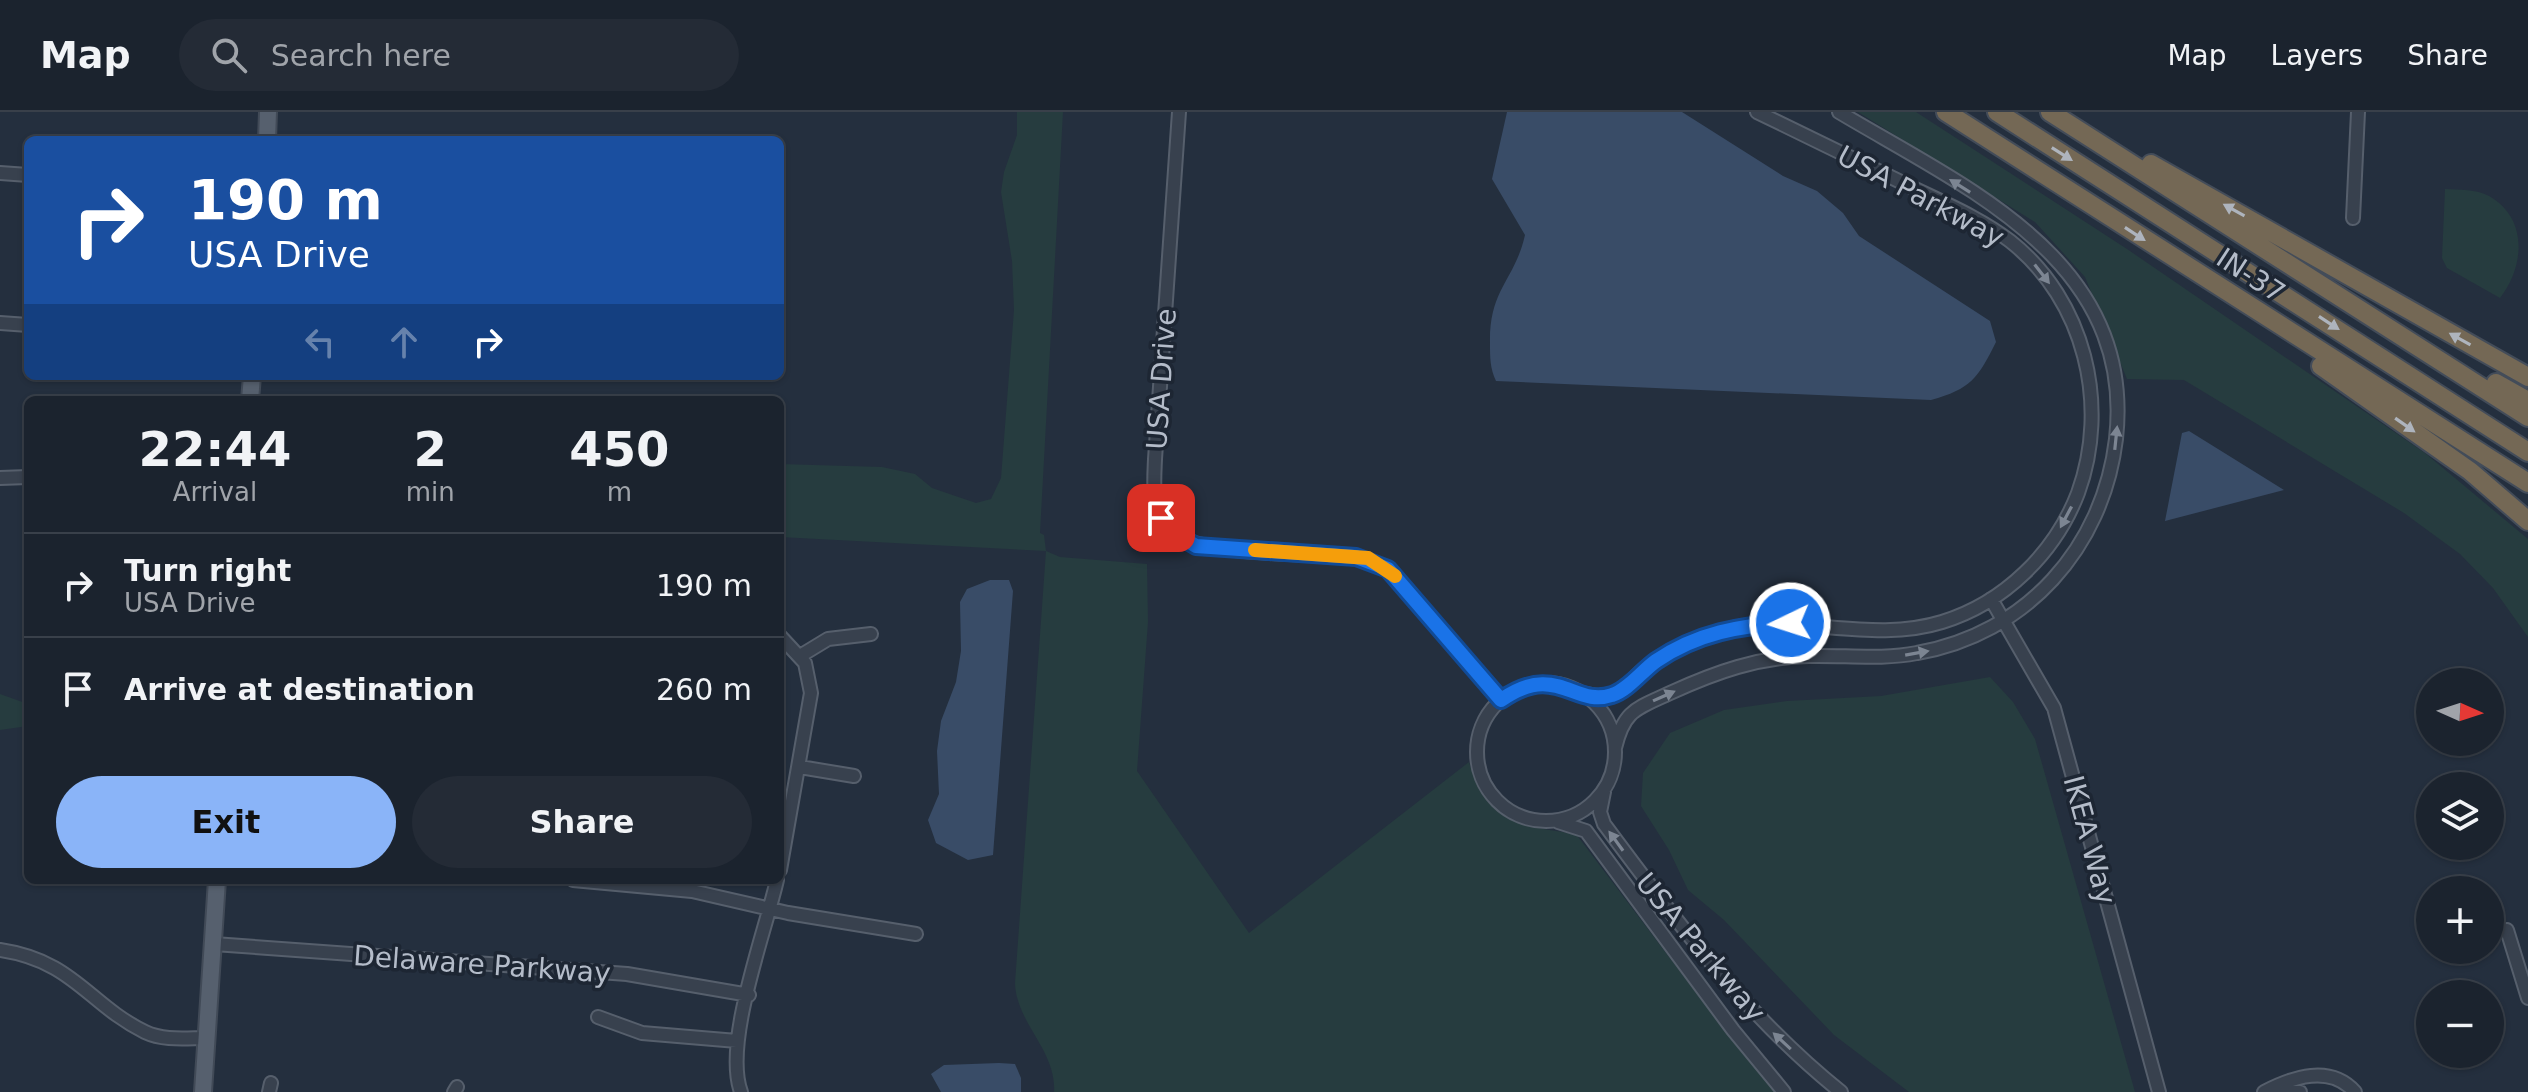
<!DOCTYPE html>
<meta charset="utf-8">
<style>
body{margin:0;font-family:"DejaVu Sans",sans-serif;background:#242b36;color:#f1f3f6;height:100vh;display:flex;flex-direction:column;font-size:30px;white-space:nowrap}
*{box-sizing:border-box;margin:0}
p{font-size:26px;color:#a0a4aa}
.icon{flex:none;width:44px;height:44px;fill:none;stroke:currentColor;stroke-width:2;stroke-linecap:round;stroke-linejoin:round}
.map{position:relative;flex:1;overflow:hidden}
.details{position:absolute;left:24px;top:284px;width:760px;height:488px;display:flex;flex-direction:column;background:#1b232e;border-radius:12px;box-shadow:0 2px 6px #0004,0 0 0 2px #39404a}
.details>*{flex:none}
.banner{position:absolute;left:24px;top:24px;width:760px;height:244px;border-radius:12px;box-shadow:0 2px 6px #0004,0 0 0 2px #39404a;background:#1a4fa0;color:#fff;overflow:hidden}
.needle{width:52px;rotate:93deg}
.fabs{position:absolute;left:2416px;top:556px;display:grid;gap:16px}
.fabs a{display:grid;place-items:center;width:88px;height:88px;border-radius:50%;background:#1b232e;box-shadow:0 2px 6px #0004,0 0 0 2px #39404a;font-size:40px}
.pin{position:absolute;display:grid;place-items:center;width:68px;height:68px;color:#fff;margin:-34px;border-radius:16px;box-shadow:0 4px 12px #0006}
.me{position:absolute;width:88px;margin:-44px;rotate:266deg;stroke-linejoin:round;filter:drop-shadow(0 0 6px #0008)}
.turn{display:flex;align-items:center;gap:28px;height:168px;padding:0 32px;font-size:36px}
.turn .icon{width:104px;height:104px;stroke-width:2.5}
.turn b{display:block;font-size:56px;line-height:68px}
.lanes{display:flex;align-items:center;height:76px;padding:0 32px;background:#0003;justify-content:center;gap:40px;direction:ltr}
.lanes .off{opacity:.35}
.eta{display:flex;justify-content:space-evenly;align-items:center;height:136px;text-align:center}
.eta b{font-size:48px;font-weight:700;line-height:56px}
.action{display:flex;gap:16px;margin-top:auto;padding:16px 32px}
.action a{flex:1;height:92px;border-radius:48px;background:#8ab4f8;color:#111;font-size:32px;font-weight:700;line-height:92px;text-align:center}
.action a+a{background:#242b36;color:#f1f3f6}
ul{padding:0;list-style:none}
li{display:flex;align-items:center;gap:24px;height:104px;padding:0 32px;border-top:2px solid #39404a}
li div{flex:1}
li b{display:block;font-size:30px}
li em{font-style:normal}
header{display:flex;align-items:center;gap:48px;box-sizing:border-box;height:112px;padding:0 40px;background:#1b232e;border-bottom:2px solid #39404a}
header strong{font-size:38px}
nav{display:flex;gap:44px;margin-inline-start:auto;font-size:28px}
.search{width:560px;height:72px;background:#242b36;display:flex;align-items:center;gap:20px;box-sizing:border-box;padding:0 28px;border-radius:44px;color:#a0a4aa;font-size:30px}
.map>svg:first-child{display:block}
.green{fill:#263c3f}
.water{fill:#394c67}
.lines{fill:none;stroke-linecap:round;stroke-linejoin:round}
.minor-casing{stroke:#565f6c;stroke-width:16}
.major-casing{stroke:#414a57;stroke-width:20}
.highway-casing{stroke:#434c59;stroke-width:22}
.minor{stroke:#38414e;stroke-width:12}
.major{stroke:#56606e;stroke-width:16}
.highway{stroke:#746855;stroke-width:18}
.oneway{fill:#aeb4bd}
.oneway2{fill:#7c8592}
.route-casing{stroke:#114b97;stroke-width:20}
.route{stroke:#1a73e8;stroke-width:14}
.slow{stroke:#f59e0b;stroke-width:14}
.labels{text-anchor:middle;stroke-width:7;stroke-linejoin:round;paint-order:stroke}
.street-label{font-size:28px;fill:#b4bcc9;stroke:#1d2633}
</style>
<header>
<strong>Map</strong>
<div class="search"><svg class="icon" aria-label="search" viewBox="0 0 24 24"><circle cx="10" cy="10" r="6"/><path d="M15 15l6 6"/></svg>Search here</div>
<nav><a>Map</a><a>Layers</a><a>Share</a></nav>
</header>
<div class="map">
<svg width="2528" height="980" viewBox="0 0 2528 980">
<rect width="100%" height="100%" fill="#242f3e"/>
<path class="green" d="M1017,0H1063L1040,421L1044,423L1046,439L1060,445L1147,452L1148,510L1137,659L1249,821L1469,650C1488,713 1519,713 1576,722L1735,932L1776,980H1054C1057,939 1016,911 1015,871L1046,439L780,425V352L882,355L915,362L932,376L976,391L991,387L1001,366L1014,198L1012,149L1001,80L1004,60L1017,23Z
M1858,0H1916L2127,137L2425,341L2528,427V525L2493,476L2460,442L2404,401L2184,268L2127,267L2085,165L2035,110Z
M2445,77C2459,78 2476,77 2489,84C2528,106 2525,154 2500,186L2447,156L2442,146Z
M1990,565L2013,590L2035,627L2135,980H1909L1834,923L1724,808L1688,778L1669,738L1641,694L1643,661L1670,621L1724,598L1787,589L1881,584Z
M0,582L28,592V614L0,618Z"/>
<path class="water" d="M1507,0H1682L1783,64L1817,79L1843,101L1859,124L1990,209L1996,230C1978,266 1971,277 1931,288L1496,269C1490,256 1490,246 1490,231C1489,177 1515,168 1525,123L1492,67Z
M2189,319L2284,378L2165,409L2182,321Z
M990,468H1009L1013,479L993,743L968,748L936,731L928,708L939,682L937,639L941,609L956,570L961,539L960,490L967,477Z
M999,951L1015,952L1021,966V980H941L931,962L944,953Z"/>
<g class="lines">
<g class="minor-casing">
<path id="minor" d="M1179,0L1155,347C1154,372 1151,398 1169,418C1192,444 1317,442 1356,445L1388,457L1501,588
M0,61L28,63
M2353,106L2358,0
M0,211L28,213
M0,366L28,365
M1991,487L2054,596L2159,980
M780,524L805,551L811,581L780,758
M800,544L828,527L871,522
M1477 640a69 69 0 1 1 138 0a69 69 0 1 1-138 0Z
M1582,581C1592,583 1603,586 1612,583C1624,579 1635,564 1645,556C1673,535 1709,519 1744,514C1810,506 1878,530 1942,510C2004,491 2055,441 2078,381C2110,293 2085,188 2010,129C1980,106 1944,91 1909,74C1859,50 1808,25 1757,0
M1615,636C1624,598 1636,597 1670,581C1716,560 1758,545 1809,544C1845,543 1882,548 1917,541C2026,522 2103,436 2116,327C2136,148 1966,76 1839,0
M800,655L854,664
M1604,680L1600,700L1604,712C1676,809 1746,904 1841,980
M1558,710L1586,719L1733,918L1784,980
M573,768L692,779L788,801L916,822
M2507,818L2528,886
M214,832L627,862L749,883
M0,838C74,849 88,892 145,920C164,929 186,926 207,926
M598,905L642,921L737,929
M269,980L271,971
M454,980L457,975
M741,980C723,931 765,821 777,768
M2264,980C2293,965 2330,952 2355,980
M2278,980H2300"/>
</g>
<g class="major-casing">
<path id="major" d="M267,28L268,0
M250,288L252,264
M203,980L217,768"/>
</g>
<g class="highway-casing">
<path id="highway" d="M1946,0L2528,371
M1997,0L2528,340
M2050,0L2528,305
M2151,52L2528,265
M2321,254L2470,359L2528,409
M2496,271L2528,289"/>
</g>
<use href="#minor" class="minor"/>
<use href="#major" class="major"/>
<use href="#highway" class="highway"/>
</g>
<defs><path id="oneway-solid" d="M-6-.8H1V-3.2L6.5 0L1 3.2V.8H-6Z" transform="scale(2)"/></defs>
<g class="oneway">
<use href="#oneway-solid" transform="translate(2062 42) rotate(32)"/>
<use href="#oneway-solid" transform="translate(2234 98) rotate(-151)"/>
<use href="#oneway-solid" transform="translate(2135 122) rotate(33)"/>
<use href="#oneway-solid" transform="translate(2329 211) rotate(33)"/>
<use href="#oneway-solid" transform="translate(2460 227) rotate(-151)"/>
<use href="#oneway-solid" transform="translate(2405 313) rotate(35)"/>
</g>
<g class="oneway2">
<use href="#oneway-solid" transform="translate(1960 74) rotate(-148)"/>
<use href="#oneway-solid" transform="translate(2042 162) rotate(52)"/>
<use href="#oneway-solid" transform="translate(2116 326) rotate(-84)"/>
<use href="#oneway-solid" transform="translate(2066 405) rotate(118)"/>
<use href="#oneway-solid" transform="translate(1917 541) rotate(-10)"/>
<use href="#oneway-solid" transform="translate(1664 584) rotate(-24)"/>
<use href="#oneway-solid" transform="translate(1616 729) rotate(-126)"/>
<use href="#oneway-solid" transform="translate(1782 929) rotate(-137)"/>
</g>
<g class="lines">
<g class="route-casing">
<path id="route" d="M1161,406L1169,418L1196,434L1356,445L1388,457L1501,588C1557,549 1574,596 1612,583C1628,578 1642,559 1656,549C1697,521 1741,513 1790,511"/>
</g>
<use href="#route" class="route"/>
<path class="slow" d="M1255,438L1368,446L1395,464"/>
</g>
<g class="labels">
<g class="street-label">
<text transform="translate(1921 84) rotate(28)" y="10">USA Parkway</text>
<text transform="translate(2251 163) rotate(33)" y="10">IN-37</text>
<text transform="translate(1161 267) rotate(-86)" y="10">USA Drive</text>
<text transform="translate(2090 728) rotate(75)" y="10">IKEA Way</text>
<text transform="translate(1701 835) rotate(50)" y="10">USA Parkway</text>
<text transform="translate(482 852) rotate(4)" y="10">Delaware Parkway</text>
</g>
</g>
</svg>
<div class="fabs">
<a><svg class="needle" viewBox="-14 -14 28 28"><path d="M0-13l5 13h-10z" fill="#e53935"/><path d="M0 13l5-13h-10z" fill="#a0a4aa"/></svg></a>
<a><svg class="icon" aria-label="layers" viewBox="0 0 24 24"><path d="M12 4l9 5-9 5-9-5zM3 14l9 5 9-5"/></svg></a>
<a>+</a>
<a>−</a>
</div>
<div class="pin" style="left:1161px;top:406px;background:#d93025"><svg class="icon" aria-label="arrive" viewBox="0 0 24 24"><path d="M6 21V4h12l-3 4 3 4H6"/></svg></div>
<svg class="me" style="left:1790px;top:511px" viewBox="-20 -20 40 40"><circle r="17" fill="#1a73e8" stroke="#fff" stroke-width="3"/><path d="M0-11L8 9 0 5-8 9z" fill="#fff"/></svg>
<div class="banner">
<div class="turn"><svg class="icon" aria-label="right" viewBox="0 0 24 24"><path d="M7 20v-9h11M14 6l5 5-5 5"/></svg><div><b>190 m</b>USA Drive</div></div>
<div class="lanes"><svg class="icon off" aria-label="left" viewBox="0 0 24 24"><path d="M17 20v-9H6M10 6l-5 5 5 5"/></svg><svg class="icon off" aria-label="ahead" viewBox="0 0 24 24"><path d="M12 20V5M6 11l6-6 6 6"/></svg><svg class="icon" aria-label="right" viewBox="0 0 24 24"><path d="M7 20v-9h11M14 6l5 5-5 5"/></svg></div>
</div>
<section class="details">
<div class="eta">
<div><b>22:44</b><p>Arrival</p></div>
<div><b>2</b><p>min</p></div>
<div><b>450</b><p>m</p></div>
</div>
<ul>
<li><svg class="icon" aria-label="right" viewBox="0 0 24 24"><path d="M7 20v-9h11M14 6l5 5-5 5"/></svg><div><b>Turn right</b><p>USA Drive</p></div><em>190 m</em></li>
<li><svg class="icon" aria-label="arrive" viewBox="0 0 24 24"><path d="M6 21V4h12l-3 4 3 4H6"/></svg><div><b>Arrive at destination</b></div><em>260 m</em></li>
</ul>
<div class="action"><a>Exit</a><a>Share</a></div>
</section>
</div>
